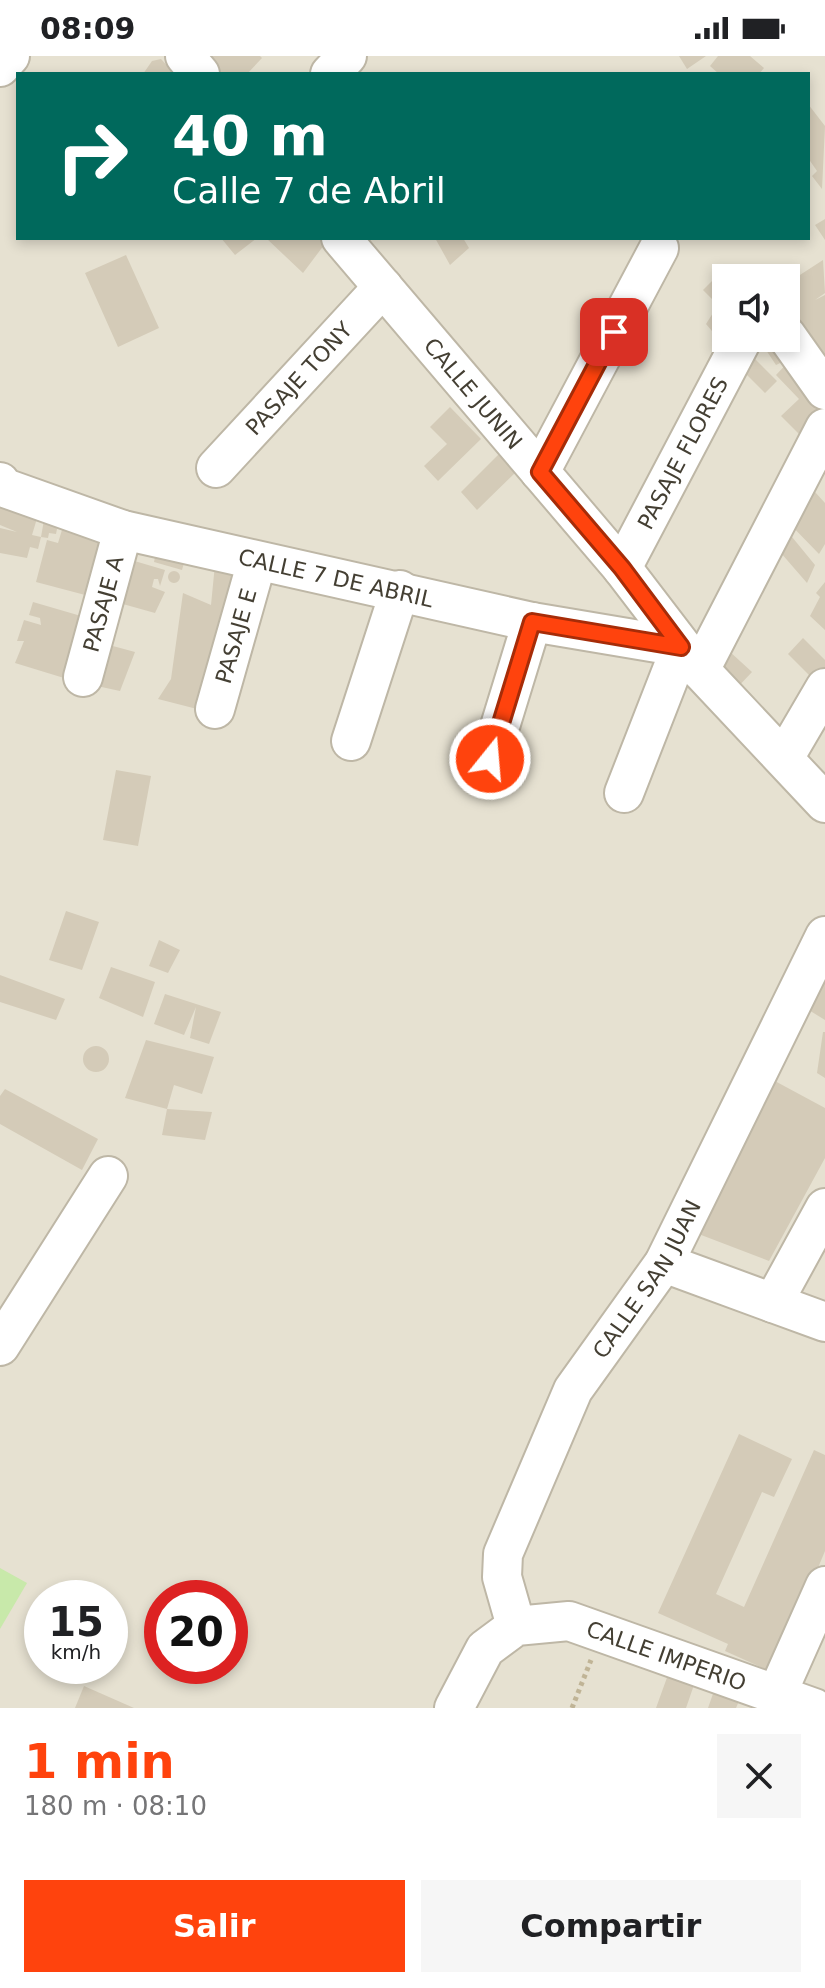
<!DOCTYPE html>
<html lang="es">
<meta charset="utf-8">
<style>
body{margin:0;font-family:"DejaVu Sans",sans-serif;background:#f6f6f6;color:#202124;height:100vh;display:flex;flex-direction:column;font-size:30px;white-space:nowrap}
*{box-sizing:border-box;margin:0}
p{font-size:26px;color:#757577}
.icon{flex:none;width:44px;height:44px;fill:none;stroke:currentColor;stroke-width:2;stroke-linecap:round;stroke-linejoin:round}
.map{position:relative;height:1652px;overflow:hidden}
.panel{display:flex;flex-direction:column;background:#fff;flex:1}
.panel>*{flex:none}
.banner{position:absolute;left:16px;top:16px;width:794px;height:168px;border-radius:0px;box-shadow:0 4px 12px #0003;background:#00695c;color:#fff;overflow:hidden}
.buttons{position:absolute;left:712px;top:208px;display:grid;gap:16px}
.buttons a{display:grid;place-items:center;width:88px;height:88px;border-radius:0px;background:#fff;box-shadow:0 4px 12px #0003;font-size:40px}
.speed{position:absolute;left:24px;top:1524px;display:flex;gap:16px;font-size:40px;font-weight:700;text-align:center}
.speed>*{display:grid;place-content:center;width:104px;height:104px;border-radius:50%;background:#fff;box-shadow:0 4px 12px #0003;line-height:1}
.speed small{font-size:20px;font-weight:400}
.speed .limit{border:12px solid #d22;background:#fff;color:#111}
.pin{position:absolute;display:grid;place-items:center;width:68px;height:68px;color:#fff;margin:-34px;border-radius:16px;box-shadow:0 4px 12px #0006}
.me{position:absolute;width:88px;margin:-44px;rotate:17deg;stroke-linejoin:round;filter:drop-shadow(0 0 6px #0008)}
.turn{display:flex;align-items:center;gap:28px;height:168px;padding:0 24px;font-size:36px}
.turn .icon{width:104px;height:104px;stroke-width:2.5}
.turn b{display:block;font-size:56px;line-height:68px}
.round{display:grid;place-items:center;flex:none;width:84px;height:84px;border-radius:0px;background:#f6f6f6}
.headline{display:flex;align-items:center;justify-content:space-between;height:136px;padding:0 24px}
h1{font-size:48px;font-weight:700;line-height:60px;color:#ff430d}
.action{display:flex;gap:16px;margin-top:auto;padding:16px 24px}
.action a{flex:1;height:92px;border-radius:0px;background:#ff430d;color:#fff;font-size:32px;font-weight:700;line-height:92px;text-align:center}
.action a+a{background:#f6f6f6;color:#202124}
.status{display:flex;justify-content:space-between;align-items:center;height:56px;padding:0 40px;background:#fff;direction:ltr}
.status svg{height:22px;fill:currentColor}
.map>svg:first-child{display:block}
.residential{fill:#e6e1d1;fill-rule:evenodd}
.green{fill:#c8e9aa}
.building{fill:#d4cbb8}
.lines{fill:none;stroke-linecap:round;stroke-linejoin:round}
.minor-casing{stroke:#beb7a6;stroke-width:42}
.path{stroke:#c0b496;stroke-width:5;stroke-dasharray:4 4;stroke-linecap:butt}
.minor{stroke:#fff;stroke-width:38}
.route-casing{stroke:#a62c08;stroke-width:20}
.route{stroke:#ff430d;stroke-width:14}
.labels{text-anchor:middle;stroke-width:6;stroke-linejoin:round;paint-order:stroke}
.street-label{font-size:22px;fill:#443f33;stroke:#fff}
</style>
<div class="status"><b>08:09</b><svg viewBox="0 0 49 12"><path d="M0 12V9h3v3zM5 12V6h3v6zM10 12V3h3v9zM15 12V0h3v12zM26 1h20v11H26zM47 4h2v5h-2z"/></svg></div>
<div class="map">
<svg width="825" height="1652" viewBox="0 0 825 1652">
<rect width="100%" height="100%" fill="#f2efe3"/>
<path class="residential" d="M0,0H825V1652H0ZM18,18H808V182H18ZM726,222H786V282H726ZM42,1542H110V1610H42ZM162,1542H230V1610H162Z"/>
<path class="green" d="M0,1512L27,1527L0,1573Z"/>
<path class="building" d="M202,0H260L262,2L247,18H217Z
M679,0H706L687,13Z
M718,0H750L764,12L759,18H719L710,10Z
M161,3L175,18H143L152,5Z
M808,48L825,70L822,133L812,120L817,115L808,102Z
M825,163V184L815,169Z
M221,182H257L235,199Z
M266,182H324L327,185L303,217Z
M435,182H463L469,192L450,209Z
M126,199L159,272L118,291L85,217Z
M823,204L825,237L815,244L825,239V309L786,244V228Z
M719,218L726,224L728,294L706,268L718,249L703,234Z
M758,282H782L793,301L776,309Z
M746,294L777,325L765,337L734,306Z
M793,301L825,343V354L808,387L781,360L799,343L776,319Z
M450,351L481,383L438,425L424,410L447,388L430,371Z
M499,398L516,416L477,454L461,436Z
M805,425L825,447V488L819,498L785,463Z
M0,450L38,459L32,479L41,481L38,493L30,491L27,502L0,497V472L17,476L0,469Z
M44,464L53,465L57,473L56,478L49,477L48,482L41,481Z
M65,464L107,475L89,540L36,526L47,484L58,487Z
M783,470L815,509L807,527L774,489Z
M157,491L186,500L182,514L154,506Z
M216,498L242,510L201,654L158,643L171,623L183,537L211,549Z
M121,501L165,514L160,530L158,523H154L152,531L165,536L155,557L105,543Z
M168 521a6 6 0 1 1 12 0a6 6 0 1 1-12 0Z
M825,526V574L810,560L820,541L816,537Z
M33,546L81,560L64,622L15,607L24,585H17L24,564L41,569L40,562L29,559Z
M803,582L825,604V624L821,631L788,598Z
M98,586L135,596L120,635L83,627Z
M729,595L752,616L735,634L713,614Z
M116,714L151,720L138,790L103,784Z
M66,855L99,866L82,914L49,904Z
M159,884L180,894L168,917L149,910Z
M825,884V964L799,948Z
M111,911L155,926L143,961L99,942Z
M0,919L65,943L56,964L0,946Z
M165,938L221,956L209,988L190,982L196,951L184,979L154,968Z
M823,976H825V1022L817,1017Z
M146,984L214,1001L202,1038L174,1029L167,1053L212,1056L205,1084L162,1079L167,1053L125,1042Z
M83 1003a13 13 0 1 1 26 0a13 13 0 1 1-26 0Z
M773,1024L825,1052V1102L769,1205L696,1177Z
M5,1033L98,1083L82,1114L0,1068V1040Z
M739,1378L792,1403L774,1441L762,1436L716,1538L744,1551L814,1394L825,1399V1495L774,1617L725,1595L728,1588L658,1557Z
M669,1616L695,1626L686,1652H656Z
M84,1630L134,1652H75Z
M714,1635L739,1645L736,1652H708Z"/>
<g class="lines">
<g class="minor-casing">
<g id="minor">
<path d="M185,0L200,18"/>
<path d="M0,11L10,0"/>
<path d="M330,18L347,0"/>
<path id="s1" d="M341,182L622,512L700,614L825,747"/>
<path d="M786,279L825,334"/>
<path id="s2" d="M216,412L383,231"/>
<path d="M540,416L659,192"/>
<path id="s3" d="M0,426L2,431L123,474L532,566L681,591L624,737"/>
<path id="s4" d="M622,512L743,282"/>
<path d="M700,614L825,372"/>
<path id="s5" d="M83,621L123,474"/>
<path id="s6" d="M215,653L257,505"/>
<path d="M351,685L400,534"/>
<path d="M784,702L825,632"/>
<path d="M490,703L532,566"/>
<path d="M664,1207L825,1266"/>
<path d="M773,1247L825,1152"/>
<path d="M0,1290L108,1120"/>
<path id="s7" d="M516,1570L502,1521L503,1498L573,1334L664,1207L825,880"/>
<path d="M776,1640L825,1530"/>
<path id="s8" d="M454,1652L485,1593L516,1570L569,1565L814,1652"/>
</g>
</g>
<path class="path" d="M572,1652L591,1604"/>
<use href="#minor" class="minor"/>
</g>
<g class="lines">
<g class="route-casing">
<path id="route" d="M490,703L532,566L681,591L622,512L540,416L614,276"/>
</g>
<use href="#route" class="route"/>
</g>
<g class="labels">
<g class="street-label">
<text dy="8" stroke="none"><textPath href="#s2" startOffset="122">PASAJE TONY</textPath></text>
<text dy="8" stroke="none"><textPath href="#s1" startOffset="204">CALLE JUNIN</textPath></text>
<text dy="8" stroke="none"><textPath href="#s4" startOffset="130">PASAJE FLORES</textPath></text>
<text dy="8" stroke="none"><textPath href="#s3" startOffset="352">CALLE 7 DE ABRIL</textPath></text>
<text dy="8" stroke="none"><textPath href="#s5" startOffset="76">PASAJE A</textPath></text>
<text dy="8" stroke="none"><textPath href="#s6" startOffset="76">PASAJE E</textPath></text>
<text dy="8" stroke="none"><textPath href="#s7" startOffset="386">CALLE SAN JUAN</textPath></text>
<text dy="8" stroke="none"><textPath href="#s8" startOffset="262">CALLE IMPERIO</textPath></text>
</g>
</g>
</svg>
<div class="buttons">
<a><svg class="icon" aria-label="sound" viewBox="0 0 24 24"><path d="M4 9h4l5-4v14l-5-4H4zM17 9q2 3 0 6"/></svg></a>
</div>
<div class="speed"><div>15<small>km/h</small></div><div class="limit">20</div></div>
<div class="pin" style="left:614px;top:276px;background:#d93025"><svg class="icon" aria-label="arrive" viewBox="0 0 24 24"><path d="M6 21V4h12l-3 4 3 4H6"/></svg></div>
<svg class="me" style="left:490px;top:703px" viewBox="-20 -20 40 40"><circle r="17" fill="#ff430d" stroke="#fff" stroke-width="3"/><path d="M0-11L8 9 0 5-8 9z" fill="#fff"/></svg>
<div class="banner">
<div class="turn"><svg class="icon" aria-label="right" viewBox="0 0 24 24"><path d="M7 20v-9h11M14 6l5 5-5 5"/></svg><div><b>40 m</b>Calle 7 de Abril</div></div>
</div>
</div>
<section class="panel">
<div class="headline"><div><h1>1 min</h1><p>180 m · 08:10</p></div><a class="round"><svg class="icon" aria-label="close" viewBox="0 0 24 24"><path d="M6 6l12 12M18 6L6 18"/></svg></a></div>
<div class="action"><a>Salir</a><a>Compartir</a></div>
</section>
